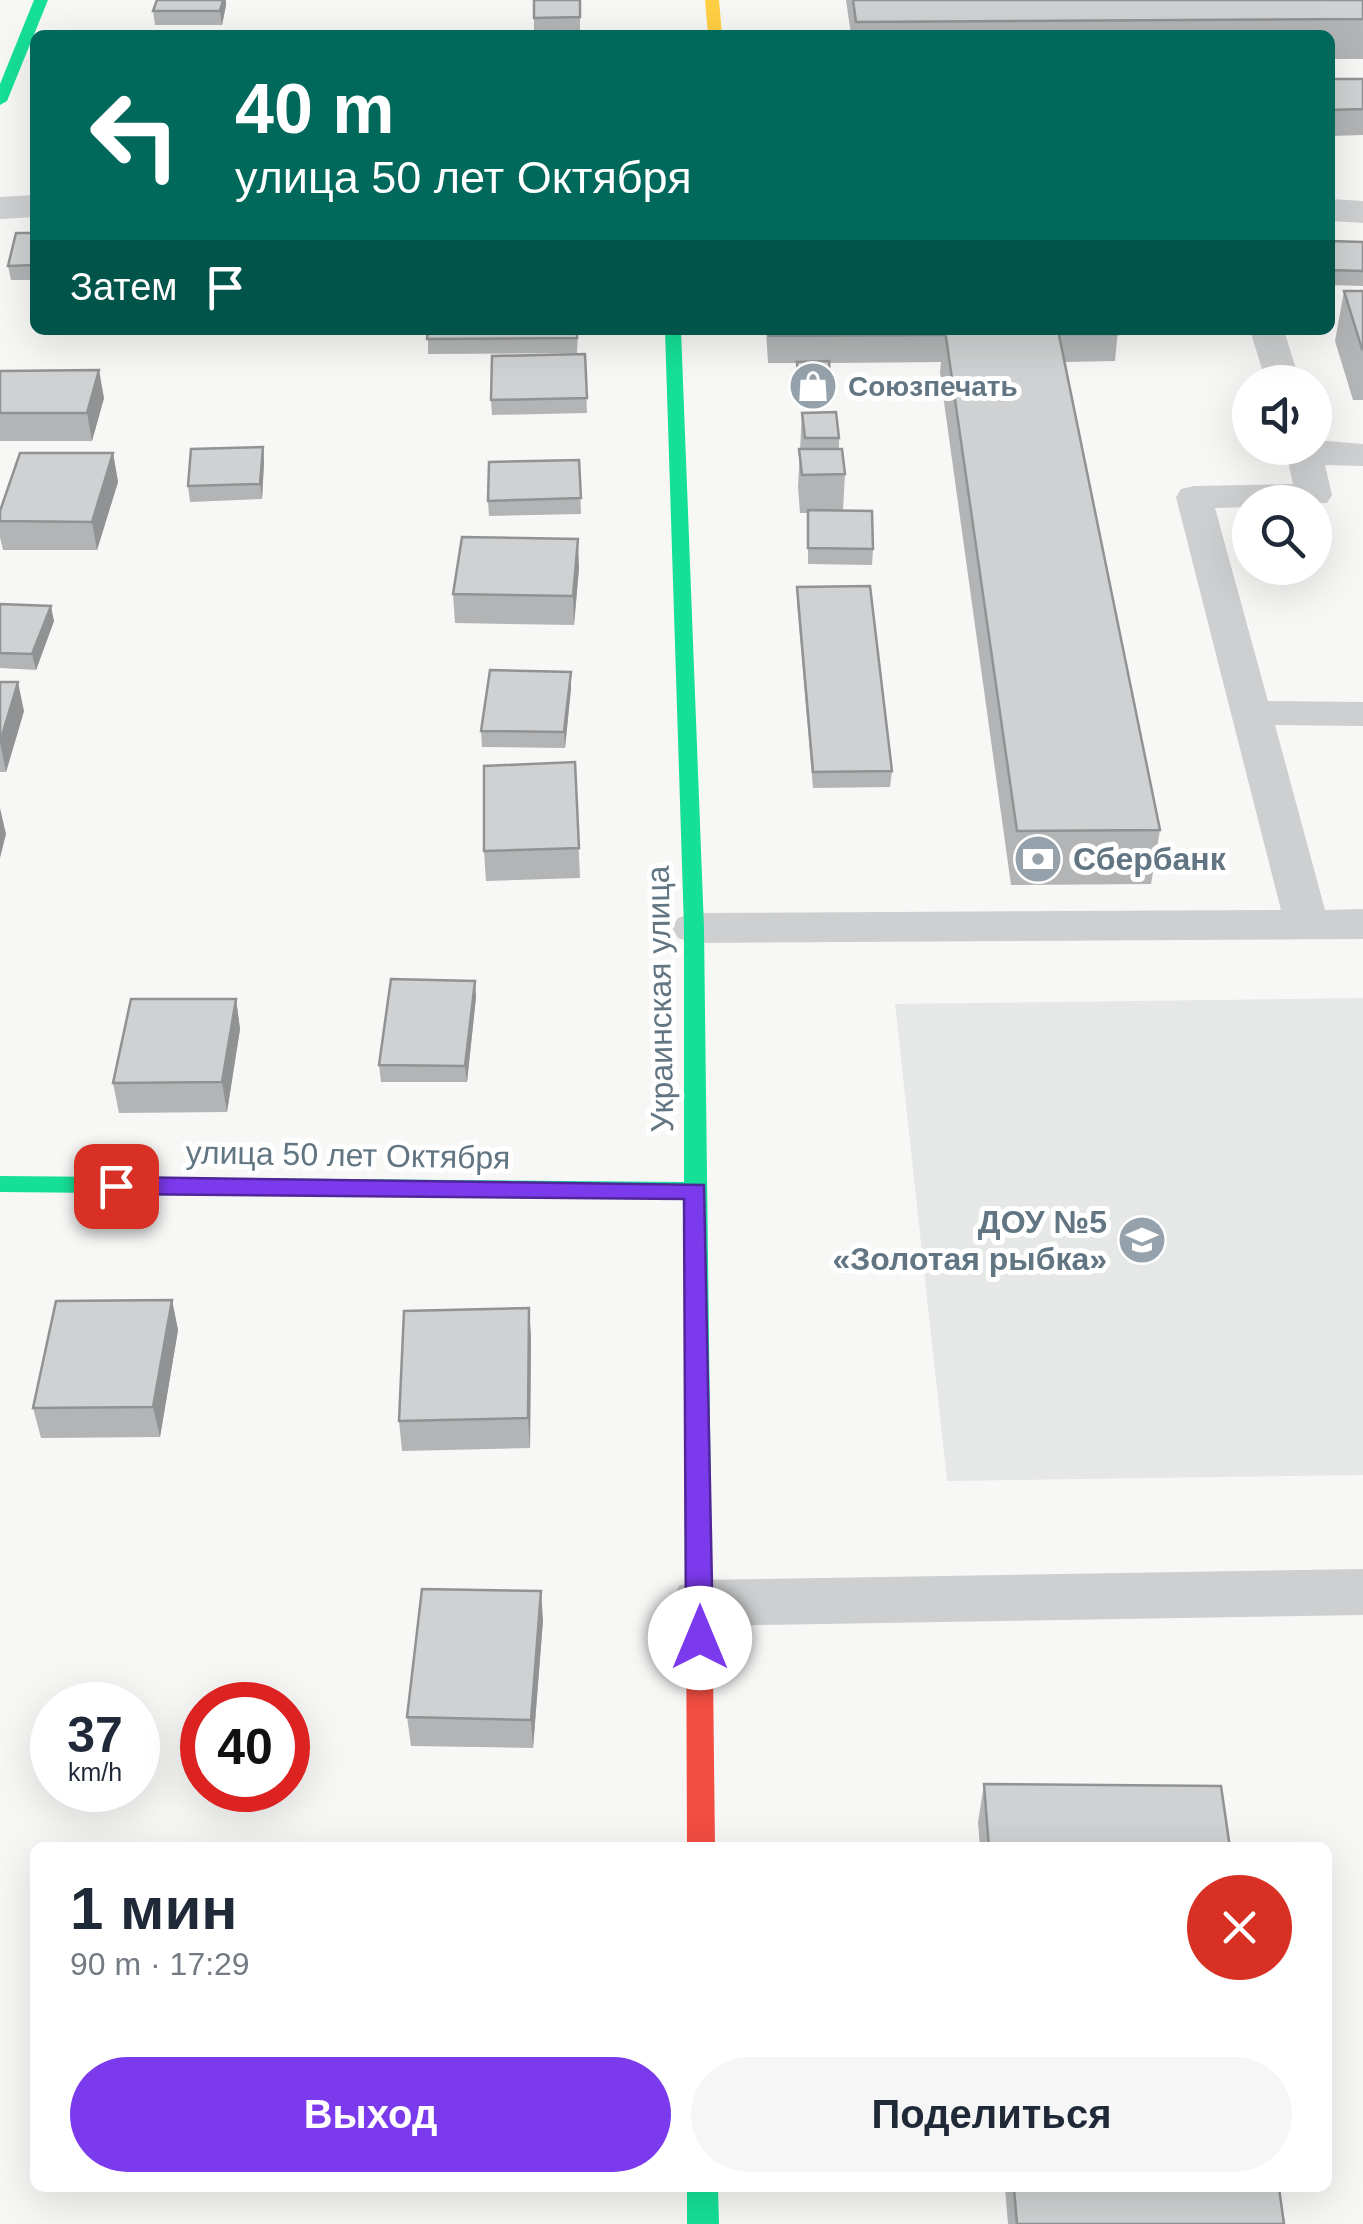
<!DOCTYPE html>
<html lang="ru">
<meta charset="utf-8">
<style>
body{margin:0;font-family:Arial,sans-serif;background:#f6f6f7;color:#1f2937;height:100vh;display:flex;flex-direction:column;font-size:38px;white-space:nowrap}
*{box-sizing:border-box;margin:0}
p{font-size:32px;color:#747a83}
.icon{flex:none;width:55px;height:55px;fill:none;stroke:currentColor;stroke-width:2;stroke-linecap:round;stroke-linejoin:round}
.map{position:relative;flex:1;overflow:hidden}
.drawer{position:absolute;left:30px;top:1842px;width:1302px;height:350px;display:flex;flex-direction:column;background:#fff;border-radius:15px;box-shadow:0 10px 40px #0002}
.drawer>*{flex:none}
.hud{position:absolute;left:30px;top:30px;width:1305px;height:305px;border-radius:15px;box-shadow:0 10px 40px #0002;background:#00695c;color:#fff;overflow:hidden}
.controls{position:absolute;left:1232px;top:365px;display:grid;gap:20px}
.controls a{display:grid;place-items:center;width:100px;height:100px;border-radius:50%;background:#fff;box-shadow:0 10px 40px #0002;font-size:50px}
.speed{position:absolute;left:30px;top:1682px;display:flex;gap:20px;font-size:50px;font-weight:700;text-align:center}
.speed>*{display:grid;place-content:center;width:130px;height:130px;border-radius:50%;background:#fff;box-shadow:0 10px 40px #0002;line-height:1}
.speed small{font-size:25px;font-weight:400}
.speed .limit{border:15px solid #d22;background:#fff;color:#111}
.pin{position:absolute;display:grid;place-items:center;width:85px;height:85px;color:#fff;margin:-42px;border-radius:20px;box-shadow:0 5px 15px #0006}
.me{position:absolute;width:110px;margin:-55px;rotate:0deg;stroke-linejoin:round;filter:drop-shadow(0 0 8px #0008)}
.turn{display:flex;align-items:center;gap:35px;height:210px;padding:0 40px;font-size:45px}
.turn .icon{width:130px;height:130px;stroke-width:2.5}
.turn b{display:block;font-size:70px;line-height:85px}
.then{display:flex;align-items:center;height:95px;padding:0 40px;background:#0003;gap:20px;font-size:38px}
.round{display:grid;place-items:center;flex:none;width:105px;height:105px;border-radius:52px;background:#f6f6f7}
.summary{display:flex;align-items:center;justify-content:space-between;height:170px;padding:0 40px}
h1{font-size:60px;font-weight:800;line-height:75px}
.button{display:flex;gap:20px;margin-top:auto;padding:20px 40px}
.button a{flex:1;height:115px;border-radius:60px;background:#7c3aed;color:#fff;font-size:40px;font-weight:800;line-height:115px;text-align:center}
.button a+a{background:#f6f6f7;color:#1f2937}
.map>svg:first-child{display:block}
.built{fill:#e6e7e7}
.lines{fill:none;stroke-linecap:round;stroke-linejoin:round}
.lane{fill:#cdcfd0;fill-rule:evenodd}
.street{fill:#cdcfd0;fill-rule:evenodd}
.fast{fill:#16e098;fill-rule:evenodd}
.slow{fill:#ffcf43;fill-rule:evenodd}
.jam{fill:#f24e42;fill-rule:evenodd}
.wall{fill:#b2b4b5}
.shaded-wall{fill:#919293}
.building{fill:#cfd1d2;stroke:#919293;stroke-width:2.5}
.route{fill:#7c3aed;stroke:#51269a;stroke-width:2.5}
.labels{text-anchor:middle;stroke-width:10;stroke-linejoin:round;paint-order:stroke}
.far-poi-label{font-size:28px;font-weight:bold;fill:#617582;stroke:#fff;text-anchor:start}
.poi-label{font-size:32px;font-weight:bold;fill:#617582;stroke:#fff;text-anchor:start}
.street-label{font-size:32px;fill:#617582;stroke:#fff}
</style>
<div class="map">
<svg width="1363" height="2224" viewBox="0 0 1363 2224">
<rect width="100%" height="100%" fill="#f7f7f6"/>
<path class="built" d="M1363,998V1475L947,1481L895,1004Z"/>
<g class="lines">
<path class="lane" d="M1250,330H1284L1300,382H1266Z
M1315,440L1363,444V466L1325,465L1332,495L1327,503L1250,502V507L1215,508L1268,701L1363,702V726L1275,725L1325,910L1363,909V939L694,943L678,938L672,928L678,918L694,913L1281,910L1176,497L1181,489L1194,486L1293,484L1285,448H1315Z
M1363,1569V1615L699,1626L679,1620L671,1603L679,1586L699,1580Z"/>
<path class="street" d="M35,195V217L0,219V197Z
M1330,199L1363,201V223L1330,221Z"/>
<path class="fast" d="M34,0H48L7,101L0,105V84Z
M665,330H681L704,928L712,1584L708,1592L699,1595L690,1592L686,1584L684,1199L0,1192V1176L684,1182V928Z
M687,2188H718L719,2224H687Z"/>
<path class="slow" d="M705,0H719L722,35H708Z"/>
<path class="jam" d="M699,1573L708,1576L712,1584L715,1848H687L686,1584L690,1576Z"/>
</g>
<path class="wall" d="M157,0H226V5L222,25H155L153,11Z
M580,0V31H534V18Z
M846,0H1363V59H1330V35H851Z
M1330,79H1363V135L1330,136Z
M35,233V280H11L8,266Z
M1330,241L1363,242V286L1330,285Z
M1344,291H1363V400H1353L1335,341Z
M428,330H578L577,353L428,354Z
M766,330H1118L1115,361L1065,362L1160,830L1151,884L1011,885L940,373L941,362L829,363L830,395H797V363H768Z
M585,354L587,413L492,415L491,400Z
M0,371L104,398L92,441H0Z
M802,413L839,438V449L845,474L843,510L873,549L872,565L808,564V513H800L798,487Z
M263,447L264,462L262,499L190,502L188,486Z
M113,453L118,482L97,550H3L0,537V521Z
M579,460L581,514L489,516L488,501Z
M579,568L574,625L455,623L453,594Z
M797,587L892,771L890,787L813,788L797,603Z
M0,604L54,621L36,670L0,668Z
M0,682L24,711L6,772H0Z
M571,688L565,748L482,747L481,731Z
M575,762L580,878L486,881L484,851Z
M475,981L476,997L467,1082H381L379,1065Z
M236,999L240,1029L227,1112L119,1113L113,1083Z
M172,1300L178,1330L160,1437L41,1438L33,1408Z
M529,1308L531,1338L530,1448L402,1451L399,1421Z
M543,1620L533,1748L411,1746L407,1717Z
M984,1784L1230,1848H980L978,1822Z
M1005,2188H1279L1284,2224H1008Z"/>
<path class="shaded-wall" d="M223,0H226V5L222,25L220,11Z
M99,370L104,398L92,441L87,413Z
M263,447L264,462L262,499L260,484Z
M113,453L118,482L97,550L92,522Z
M578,539L579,568L574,625L573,596Z
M51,606L54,621L36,670L32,654Z
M571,672V688L565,748L564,732Z
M18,682L24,711L6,772L0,742Z
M0,808L6,834L0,858Z
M475,981L476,997L467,1082L465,1066Z
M236,999L240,1029L227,1112L222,1082Z
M172,1300L178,1330L160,1437L153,1407Z
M529,1308L531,1338L530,1448L528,1418Z
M541,1591L543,1620L533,1748L531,1720Z"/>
<path class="building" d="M157,0H223L220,11H153Z
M534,0H580V17L534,18Z
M853,0H1363V19L856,22Z
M1330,79H1363V109L1330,110Z
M16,233H35V265L8,266Z
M1330,241L1363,242V271L1330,270Z
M1344,291H1363V349H1362Z
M428,330H577V338L427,339Z
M768,330H943V335L769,336Z
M945,330H1058L1160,830L1017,831Z
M1058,330H1118V334H1059Z
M585,354L587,398L491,400L492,356Z
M829,361L830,380H798L797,362Z
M99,370L87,413H0V371Z
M836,412L839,438H805L802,413Z
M263,447L260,484L188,486L191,449Z
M799,449H842L845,474L802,475Z
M20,453H113L92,522L0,521V511Z
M579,460L581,498L488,501L489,462Z
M808,510L872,511L873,549L808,548Z
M462,537L578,539L573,596L453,594Z
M870,586L892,771L813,772L797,587Z
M0,604L51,606L32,654L0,653Z
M490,670L571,672L564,732L481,731Z
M0,682H18L0,742Z
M575,762L579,848L484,851V766Z
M391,979L475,981L465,1066L379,1065Z
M131,999H236L222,1082L113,1083Z
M172,1300L153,1407L33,1408L56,1301Z
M529,1308L528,1418L399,1421L404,1311Z
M422,1589L541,1591L531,1720L407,1717Z
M984,1784L1221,1786L1230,1848H989Z
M1014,2188H1279L1284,2224H1017Z"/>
<path class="route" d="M116,1177L704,1185L713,1638L709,1646H690L686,1638L684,1199L116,1194L104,1186Z"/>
<defs>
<g id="shop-disc" transform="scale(2.5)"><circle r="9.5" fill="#96a2ab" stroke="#fff"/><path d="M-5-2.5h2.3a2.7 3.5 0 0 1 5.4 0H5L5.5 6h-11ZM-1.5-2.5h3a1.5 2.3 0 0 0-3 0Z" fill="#fff"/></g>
<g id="bank-disc" transform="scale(2.5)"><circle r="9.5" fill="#96a2ab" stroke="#fff"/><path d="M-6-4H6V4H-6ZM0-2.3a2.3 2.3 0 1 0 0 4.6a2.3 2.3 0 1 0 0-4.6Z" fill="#fff"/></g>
<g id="school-disc" transform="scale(2.5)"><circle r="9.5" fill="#96a2ab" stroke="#fff"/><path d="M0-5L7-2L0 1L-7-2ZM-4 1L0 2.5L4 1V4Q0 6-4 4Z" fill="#fff"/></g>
</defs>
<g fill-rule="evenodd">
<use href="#shop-disc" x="813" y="386"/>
<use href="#bank-disc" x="1038" y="859"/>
<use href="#school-disc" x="1142" y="1240"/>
</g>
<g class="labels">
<g class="far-poi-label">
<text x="848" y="396">Союзпечать</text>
</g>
<g class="poi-label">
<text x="1073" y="870">Сбербанк</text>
<text x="1107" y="1233" text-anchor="end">ДОУ №5<tspan x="1107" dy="37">«Золотая рыбка»</tspan></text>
</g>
<g class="street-label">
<text transform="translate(660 999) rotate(-91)" y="11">Украинская улица</text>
<text transform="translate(348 1155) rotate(1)" y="11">улица 50 лет Октября</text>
</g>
</g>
</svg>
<div class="controls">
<a><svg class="icon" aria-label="sound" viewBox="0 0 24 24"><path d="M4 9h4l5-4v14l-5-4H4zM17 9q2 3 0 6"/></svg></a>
<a><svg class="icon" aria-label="search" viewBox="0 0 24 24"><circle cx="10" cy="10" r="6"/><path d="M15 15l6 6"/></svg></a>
</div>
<div class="speed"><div>37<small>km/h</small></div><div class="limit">40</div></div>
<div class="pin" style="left:116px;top:1186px;background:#d93025"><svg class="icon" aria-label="arrive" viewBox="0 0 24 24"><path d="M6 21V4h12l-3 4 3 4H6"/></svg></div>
<svg class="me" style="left:700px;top:1638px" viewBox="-20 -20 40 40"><circle r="19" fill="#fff"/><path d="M0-13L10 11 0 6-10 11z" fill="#7c3aed"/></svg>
<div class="hud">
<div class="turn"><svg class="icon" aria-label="left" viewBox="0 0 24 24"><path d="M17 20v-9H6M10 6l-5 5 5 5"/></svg><div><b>40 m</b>улица 50 лет Октября</div></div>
<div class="then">Затем<svg class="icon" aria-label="arrive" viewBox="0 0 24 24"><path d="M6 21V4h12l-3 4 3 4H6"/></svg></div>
</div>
<section class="drawer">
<div class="summary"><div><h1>1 мин</h1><p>90 m · 17:29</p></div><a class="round" style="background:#d93025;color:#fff"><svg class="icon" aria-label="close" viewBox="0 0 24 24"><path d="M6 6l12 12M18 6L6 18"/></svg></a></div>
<div class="button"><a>Выход</a><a>Поделиться</a></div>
</section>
</div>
